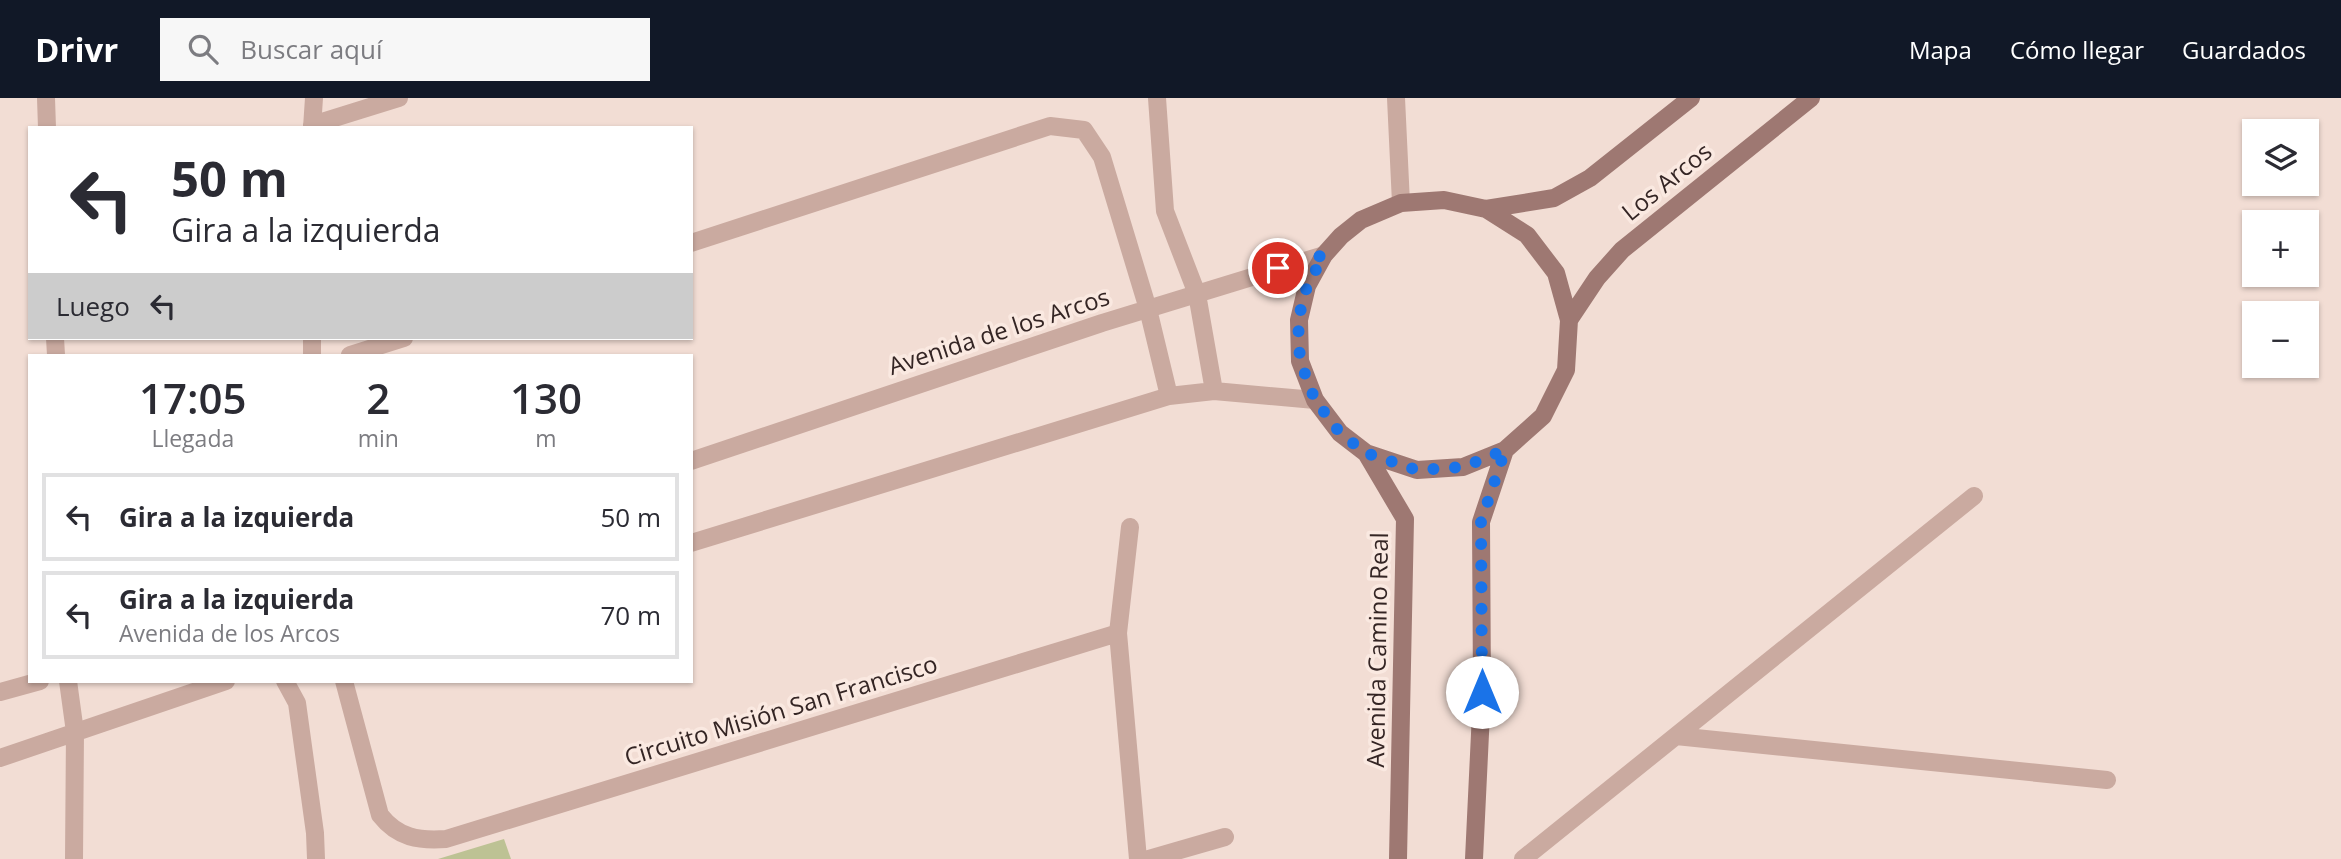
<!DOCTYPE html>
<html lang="es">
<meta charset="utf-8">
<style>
body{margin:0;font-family:"Open Sans",sans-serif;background:#f7f7f7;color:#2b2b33;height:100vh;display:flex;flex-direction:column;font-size:26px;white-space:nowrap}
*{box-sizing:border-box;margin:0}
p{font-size:23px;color:#7c7c81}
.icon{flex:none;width:38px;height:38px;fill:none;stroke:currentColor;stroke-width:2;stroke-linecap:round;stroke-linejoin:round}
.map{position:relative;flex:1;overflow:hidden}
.side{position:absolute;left:28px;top:256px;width:665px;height:329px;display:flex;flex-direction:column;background:#fff;border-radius:0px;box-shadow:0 2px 5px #0004}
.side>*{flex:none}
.top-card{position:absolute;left:28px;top:28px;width:665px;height:214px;border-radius:0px;box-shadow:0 2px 5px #0004;background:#fff;color:#2b2b33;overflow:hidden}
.controls{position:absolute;left:2242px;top:21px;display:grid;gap:14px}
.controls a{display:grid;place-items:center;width:77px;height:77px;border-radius:0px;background:#fff;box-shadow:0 2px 5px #0004;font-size:35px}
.pin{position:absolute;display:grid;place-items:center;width:60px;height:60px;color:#fff;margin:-30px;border:4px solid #fff;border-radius:50%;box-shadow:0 2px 7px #0007}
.me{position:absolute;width:77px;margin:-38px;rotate:0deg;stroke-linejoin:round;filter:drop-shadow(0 0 5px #0008)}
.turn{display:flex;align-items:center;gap:24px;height:147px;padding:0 28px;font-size:32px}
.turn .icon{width:91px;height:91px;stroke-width:2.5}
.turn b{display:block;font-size:49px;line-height:60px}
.then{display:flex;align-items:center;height:66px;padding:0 28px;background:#0003;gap:14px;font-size:26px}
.eta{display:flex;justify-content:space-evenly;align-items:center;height:119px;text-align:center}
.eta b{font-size:42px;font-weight:600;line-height:49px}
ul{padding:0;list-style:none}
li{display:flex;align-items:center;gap:21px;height:88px;margin:0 14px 10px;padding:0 14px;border:4px solid #e1e1e2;border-radius:0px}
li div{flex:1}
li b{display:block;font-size:26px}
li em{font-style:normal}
header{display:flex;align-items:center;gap:42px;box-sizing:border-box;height:98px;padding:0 35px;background:#111827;color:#fff}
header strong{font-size:33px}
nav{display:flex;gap:38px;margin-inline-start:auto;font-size:24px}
.search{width:490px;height:63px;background:#f7f7f7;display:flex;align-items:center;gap:18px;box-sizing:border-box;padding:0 24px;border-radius:0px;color:#7c7c81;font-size:26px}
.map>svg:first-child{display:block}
.green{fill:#bdc294}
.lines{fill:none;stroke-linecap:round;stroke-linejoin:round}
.minor{stroke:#caaaa0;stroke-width:18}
.secondary{stroke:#9e7872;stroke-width:18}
.route{stroke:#1a73e8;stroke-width:12;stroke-dasharray:0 21.6}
.labels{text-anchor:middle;stroke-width:7;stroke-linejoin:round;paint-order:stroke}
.street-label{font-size:24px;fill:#342524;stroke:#fae9e1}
</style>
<header>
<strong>Drivr</strong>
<div class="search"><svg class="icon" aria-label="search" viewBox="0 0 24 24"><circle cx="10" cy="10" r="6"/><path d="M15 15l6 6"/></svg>Buscar aquí</div>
<nav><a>Mapa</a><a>Cómo llegar</a><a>Guardados</a></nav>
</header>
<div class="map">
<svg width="2341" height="761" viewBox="0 0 2341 761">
<rect width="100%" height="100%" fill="#f2ddd4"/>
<path class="green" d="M504,741L511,761H438Z"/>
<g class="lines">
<path class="minor" d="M46,0L47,30
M1157,0L1165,113L1197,196L1214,293
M1396,0L1401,105
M312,27L399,0
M312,30L314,0
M691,145L1050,28L1084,32L1102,59L1148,211L1169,298
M55,240L56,257
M312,257V240
M350,257L404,240
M691,363L1102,225L1324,157
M1130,429L1118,535L1138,761
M691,445L1169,298L1214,293L1315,302
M68,583L75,634L74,761
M285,583L297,605L315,735L316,761
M344,583L380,717C398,740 419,743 446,741L1118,535
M0,594L40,583
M1676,638L2107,682
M0,660L226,583
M1149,761L1225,739
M1523,761L1974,398"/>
<path class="secondary" d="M1486,111L1554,100L1590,80L1691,0
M1569,222L1556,175L1527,137L1486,111L1444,102L1401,105L1361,122L1341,138L1324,157L1307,188L1299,222L1300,263L1315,302L1340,335L1366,355L1417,372L1463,369L1505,352L1543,318L1566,272L1569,222L1597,180L1622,152L1811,0
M1366,355L1405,421L1398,761
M1474,761L1482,594L1481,424L1505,352"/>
</g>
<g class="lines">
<path class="route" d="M1278,170L1324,157L1307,188L1298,222L1300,263L1315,302L1340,335L1366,355L1417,372L1463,369L1505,352L1481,424L1482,594"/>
</g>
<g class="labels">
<g class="street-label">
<text transform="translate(1667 84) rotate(-39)" y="8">Los Arcos</text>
<text transform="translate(999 234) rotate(-18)" y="8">Avenida de los Arcos</text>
<text transform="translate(1378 552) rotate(-89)" y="8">Avenida Camino Real</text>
<text transform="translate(781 613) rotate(-17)" y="8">Circuito Misión San Francisco</text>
</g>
</g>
</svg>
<div class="controls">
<a><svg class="icon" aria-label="layers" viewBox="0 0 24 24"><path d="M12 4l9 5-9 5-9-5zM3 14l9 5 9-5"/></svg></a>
<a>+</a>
<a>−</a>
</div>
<div class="pin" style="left:1278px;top:170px;background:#d93025"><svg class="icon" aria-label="arrive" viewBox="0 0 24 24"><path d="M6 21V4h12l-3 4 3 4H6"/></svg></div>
<svg class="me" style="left:1482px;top:594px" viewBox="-20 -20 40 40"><circle r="19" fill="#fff"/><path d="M0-13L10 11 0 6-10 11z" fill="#1a73e8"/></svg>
<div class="top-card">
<div class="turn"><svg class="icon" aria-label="left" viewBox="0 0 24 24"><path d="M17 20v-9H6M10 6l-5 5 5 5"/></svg><div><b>50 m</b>Gira a la izquierda</div></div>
<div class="then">Luego<svg class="icon" aria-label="left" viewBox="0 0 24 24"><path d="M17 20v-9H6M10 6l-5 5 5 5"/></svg></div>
</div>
<section class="side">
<div class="eta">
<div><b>17:05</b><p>Llegada</p></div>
<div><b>2</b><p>min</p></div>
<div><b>130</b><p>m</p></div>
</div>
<ul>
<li><svg class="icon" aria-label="left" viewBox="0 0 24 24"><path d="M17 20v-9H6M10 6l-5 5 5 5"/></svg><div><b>Gira a la izquierda</b></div><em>50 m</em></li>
<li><svg class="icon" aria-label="left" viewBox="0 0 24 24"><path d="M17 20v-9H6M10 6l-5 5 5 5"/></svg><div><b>Gira a la izquierda</b><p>Avenida de los Arcos</p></div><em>70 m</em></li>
</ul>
</section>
</div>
